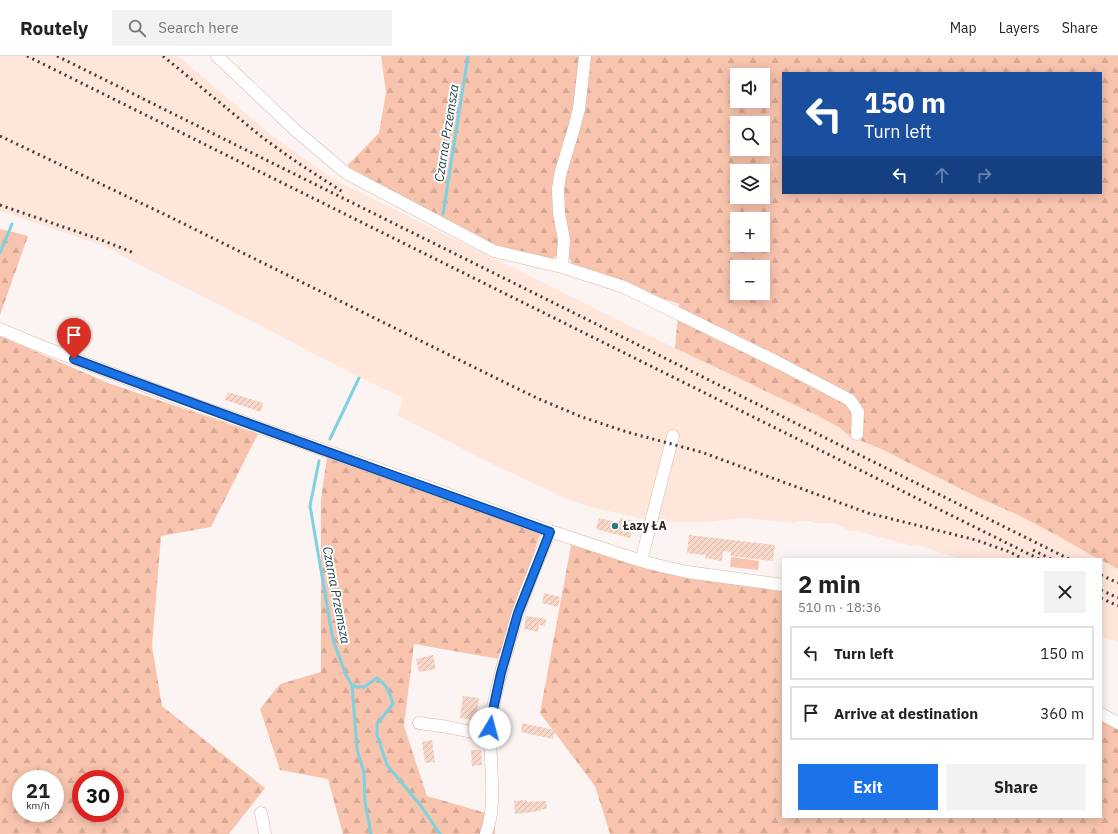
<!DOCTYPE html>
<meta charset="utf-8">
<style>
body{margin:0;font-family:"IBM Plex Sans",sans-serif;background:#f2f2f2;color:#222;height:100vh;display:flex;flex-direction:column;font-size:15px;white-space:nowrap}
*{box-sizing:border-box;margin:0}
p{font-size:13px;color:#767676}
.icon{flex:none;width:22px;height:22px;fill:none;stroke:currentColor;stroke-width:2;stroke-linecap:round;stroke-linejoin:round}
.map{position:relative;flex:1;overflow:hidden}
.panel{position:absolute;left:782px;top:502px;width:320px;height:260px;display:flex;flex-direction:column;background:#fff;border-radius:0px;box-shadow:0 2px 10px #0003}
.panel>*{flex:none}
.banner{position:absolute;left:782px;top:16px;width:320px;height:122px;border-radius:0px;box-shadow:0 2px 10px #0003;background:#1a4fa0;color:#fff;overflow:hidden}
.controls{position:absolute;left:730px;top:12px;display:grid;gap:8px}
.controls a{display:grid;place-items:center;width:40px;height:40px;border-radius:0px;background:#fff;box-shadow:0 2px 10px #0003;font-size:20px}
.speed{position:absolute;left:12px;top:714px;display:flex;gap:8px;font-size:20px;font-weight:700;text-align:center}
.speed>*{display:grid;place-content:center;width:52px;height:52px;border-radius:50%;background:#fff;box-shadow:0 2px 10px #0003;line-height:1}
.speed small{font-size:10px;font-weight:400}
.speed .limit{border:6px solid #d22;background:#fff;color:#111}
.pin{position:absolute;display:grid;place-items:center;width:34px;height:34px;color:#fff;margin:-41px -17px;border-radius:50% 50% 50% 0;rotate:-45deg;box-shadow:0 0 4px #0007}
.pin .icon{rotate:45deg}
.me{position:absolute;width:44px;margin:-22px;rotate:8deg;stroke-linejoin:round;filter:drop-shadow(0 0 3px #0008)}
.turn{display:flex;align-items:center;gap:14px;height:84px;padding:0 16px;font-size:18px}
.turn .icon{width:52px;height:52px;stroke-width:2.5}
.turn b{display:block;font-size:28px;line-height:34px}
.lanes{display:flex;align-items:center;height:38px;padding:0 16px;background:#0003;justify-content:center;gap:20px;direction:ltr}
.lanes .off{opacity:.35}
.round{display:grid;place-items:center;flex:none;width:42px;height:42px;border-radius:0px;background:#f2f2f2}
.overview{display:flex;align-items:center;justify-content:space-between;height:68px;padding:0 16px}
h1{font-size:24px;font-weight:700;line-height:30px}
.action{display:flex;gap:8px;margin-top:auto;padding:8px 16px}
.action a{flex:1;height:46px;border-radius:0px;background:#1a73e8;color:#fff;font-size:16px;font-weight:700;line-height:46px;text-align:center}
.action a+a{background:#f2f2f2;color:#222}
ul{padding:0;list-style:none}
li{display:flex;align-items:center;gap:12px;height:54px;margin:0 8px 6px;padding:0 8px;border:2px solid #e0e0e0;border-radius:0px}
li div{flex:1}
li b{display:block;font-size:15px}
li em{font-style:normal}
header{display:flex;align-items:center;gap:24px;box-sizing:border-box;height:56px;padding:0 20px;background:#fff;border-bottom:1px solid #e0e0e0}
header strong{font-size:19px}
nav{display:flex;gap:22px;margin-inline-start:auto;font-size:14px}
.search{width:280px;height:36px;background:#f2f2f2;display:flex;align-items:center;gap:10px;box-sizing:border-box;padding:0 14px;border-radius:0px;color:#767676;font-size:15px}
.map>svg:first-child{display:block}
.built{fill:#ffe6db}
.green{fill:#f8c4ae}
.forest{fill:url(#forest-firs);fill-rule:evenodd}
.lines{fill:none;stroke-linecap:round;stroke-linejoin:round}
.stream{stroke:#7dd2e1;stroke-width:3}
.building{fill:url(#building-hatch)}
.minor-casing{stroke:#d7b7aa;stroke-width:13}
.minor{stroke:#fff;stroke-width:12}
.rail{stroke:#473c37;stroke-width:3;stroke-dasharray:2 4;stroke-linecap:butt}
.route-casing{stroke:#114b97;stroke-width:10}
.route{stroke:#1a73e8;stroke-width:7}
.poi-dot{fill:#307783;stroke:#fff;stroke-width:1.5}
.labels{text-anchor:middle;stroke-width:4;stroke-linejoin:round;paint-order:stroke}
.poi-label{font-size:12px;font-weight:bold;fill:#312520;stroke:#fff;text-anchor:start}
.water-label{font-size:13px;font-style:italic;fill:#1c444b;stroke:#fff}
</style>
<header>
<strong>Routely</strong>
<div class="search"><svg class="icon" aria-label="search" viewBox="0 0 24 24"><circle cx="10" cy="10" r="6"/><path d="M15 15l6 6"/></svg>Search here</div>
<nav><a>Map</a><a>Layers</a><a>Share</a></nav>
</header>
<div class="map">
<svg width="1118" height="778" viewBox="0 0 1118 778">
<defs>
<pattern id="forest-firs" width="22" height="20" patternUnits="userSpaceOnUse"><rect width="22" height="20" fill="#f8c4ae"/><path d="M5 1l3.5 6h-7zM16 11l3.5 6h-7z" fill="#d5a895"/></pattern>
<pattern id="building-hatch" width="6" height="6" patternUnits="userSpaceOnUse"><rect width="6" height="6" fill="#f8d6c8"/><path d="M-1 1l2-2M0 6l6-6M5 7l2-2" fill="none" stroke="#d5b8ac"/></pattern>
</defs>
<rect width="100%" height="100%" fill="#fbf4f2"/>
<path class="built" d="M0,0H178L275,82L335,124L675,292L820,361L840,372L849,380L880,393L979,442L1016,458L1058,480L1098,503H961L916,489L913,490L857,475H851L833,467H813L812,465H800L794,467L744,462L707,466H656L591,451L569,444L494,409L397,359L404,342L355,319L269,274L101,189L0,155Z
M1101,504L1118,513V586L1101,581Z"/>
<path class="green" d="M731,501L759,505L758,514L730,511Z"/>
<path class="forest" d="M381,0H582L580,21L566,87L560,188C559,196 557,200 550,205L492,199L341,116L379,77L386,36Z
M589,0H1118V513L1101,504V503H1098L1058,480L1016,458L979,442L881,393L849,380L840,372L820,361L675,292L679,248L573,211L569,201L561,138ZM783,17H1101V137H783ZM737,19H763V45H737ZM737,67H763V93H737ZM737,115H763V141H737ZM737,163H763V189H737ZM737,211H763V237H737Z
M0,173L28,180L0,259Z
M0,280L108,327L258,378L211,471L161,480L152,590L162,650L265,732L229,778H0ZM21,723H55V757H21ZM81,723H115V757H81Z
M327,401L541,475L499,603L414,588L404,670L427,740L486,757L495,767V778H343L328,723L280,714L260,653L280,628L321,616V443Z
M572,484L783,534V761H1101V664L1118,672V778H610L595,730L540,657Z"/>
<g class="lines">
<path class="stream" d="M443,158L468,0
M0,197L12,168
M330,383L359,322
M319,405L310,450L333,584L346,619L352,629L357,631H364L377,622C387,629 390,637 393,648L377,668V679L387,709L421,750L440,778
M352,629L357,693L364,717L365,746L371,778"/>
</g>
<path class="building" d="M228,336L263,347L261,356L225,344Z
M599,462L619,467L620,462L634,465L630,482L596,473Z
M689,479L775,489L773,505L731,500V496L723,495L722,505L705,502L706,499L687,497Z
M544,537L560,541L558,551L542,547Z
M526,560L546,563L545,570L539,569L538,576L524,573Z
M433,599L436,613L419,616L416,603Z
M463,640L479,642L476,664L460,662Z
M500,659L508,660L507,669L499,668Z
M522,667L555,674L553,683L521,676Z
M432,684L435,706L425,707L422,686Z
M471,694H481L482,709L472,710Z
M527,744V746L546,745L547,753H541V755L515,758L514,745Z"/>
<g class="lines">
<g class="minor-casing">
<path id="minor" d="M217,0L295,74L346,117L494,195L562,211L624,231L777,306L850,344L858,356L857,378
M562,211L564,184L559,157L558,133L560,119L574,72L579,53L585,0
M0,273L33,287L187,346L392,418L550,475L641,505L665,511L687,516L783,529
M641,505L673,380
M1101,658L1118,667
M419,667L448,671L490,680
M261,757L265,778
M486,778C499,743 487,700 491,663C494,643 500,621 505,601C510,587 513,572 518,557C527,530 539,503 550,475"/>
</g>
<use href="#minor" class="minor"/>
<path class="rail" d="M27,0L1039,503
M57,0L1069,503
M163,0L263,82L298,107L343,136
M0,80L166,159L510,329L539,343L582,361L627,376L701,396L868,457L976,484L1010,496L1023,503
M0,149L107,186L134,197
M1033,494L1051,503
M1101,519L1118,527
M1101,534L1118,542
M1101,542L1118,550"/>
</g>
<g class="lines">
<g class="route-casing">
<path id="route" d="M74,303C232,363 391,418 550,476L518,557L501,617L491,663L490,672"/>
</g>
<use href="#route" class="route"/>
</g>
<circle class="poi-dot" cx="615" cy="470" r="4"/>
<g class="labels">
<g class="poi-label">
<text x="623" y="474">Łazy ŁA</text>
</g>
<g class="water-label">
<text transform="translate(446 77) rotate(-81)" y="5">Czarna Przemsza</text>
<text transform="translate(337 539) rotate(79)" y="5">Czarna Przemsza</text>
</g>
</g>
</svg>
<div class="controls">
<a><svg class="icon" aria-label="sound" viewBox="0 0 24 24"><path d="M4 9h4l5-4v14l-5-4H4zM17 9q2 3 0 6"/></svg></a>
<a><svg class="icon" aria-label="search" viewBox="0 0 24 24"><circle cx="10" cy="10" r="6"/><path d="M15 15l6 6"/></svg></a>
<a><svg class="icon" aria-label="layers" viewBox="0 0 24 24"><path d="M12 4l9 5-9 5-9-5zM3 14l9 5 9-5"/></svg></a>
<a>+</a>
<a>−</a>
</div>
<div class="speed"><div>21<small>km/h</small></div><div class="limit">30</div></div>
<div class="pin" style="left:74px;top:303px;background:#d93025"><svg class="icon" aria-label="arrive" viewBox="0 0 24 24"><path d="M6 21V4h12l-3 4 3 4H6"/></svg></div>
<svg class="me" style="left:490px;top:672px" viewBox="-20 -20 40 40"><circle r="19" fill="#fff"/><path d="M0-13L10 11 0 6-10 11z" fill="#1a73e8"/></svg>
<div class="banner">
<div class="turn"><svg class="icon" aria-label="left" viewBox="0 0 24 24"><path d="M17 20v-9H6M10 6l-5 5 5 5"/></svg><div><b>150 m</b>Turn left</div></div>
<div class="lanes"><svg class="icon" aria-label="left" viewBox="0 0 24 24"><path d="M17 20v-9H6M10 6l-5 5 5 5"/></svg><svg class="icon off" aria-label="ahead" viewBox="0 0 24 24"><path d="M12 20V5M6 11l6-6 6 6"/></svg><svg class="icon off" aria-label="right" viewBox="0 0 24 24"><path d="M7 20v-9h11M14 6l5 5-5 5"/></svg></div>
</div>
<section class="panel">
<div class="overview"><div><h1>2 min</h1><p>510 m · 18:36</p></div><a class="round"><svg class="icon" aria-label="close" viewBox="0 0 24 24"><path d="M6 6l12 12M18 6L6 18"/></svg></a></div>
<ul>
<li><svg class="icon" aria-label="left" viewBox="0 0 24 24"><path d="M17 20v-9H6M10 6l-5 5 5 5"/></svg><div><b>Turn left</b></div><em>150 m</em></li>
<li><svg class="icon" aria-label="arrive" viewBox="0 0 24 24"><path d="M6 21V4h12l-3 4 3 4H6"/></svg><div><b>Arrive at destination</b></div><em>360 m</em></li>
</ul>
<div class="action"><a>Exit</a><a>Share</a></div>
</section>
</div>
